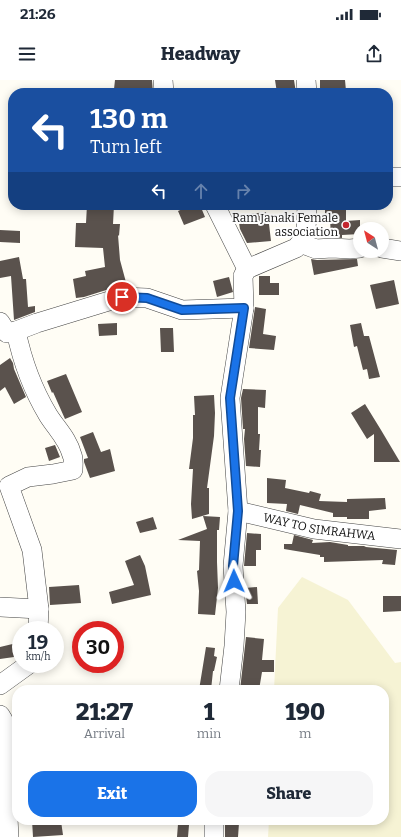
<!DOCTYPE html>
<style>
body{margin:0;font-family:Bitter,serif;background:#f6f6f7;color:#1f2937;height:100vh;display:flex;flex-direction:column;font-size:15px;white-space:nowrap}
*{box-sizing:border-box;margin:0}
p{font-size:13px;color:#747a83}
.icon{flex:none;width:22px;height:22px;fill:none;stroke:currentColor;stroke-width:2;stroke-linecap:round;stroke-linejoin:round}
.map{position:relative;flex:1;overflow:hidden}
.details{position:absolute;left:12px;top:605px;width:377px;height:140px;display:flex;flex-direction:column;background:#fff;border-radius:16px;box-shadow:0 2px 10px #0003}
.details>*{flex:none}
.top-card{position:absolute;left:8px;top:8px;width:385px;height:122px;border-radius:16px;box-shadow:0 2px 10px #0003;background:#1a4fa0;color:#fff;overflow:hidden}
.needle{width:26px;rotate:324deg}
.controls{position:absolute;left:353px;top:142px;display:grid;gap:8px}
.controls a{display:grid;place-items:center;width:36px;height:36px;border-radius:50%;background:#fff;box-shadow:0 2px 10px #0003;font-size:20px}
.speed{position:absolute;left:12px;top:541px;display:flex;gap:8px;font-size:20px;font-weight:700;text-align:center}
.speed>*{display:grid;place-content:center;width:52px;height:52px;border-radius:50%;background:#fff;box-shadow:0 2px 10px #0003;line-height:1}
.speed small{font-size:10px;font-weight:400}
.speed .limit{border:6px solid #d22;background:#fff;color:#111}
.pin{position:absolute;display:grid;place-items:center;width:34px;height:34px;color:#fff;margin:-17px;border:2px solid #fff;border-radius:50%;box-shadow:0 1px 4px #0007}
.me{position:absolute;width:44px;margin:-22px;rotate:359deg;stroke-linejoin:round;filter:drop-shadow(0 0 3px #0008)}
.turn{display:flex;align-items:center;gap:14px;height:84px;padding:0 16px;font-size:18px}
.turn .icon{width:52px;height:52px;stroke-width:2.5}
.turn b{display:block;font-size:28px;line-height:34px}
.lanes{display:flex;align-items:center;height:38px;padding:0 16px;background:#0003;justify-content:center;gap:20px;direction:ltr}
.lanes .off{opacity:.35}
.eta{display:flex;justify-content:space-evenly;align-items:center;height:68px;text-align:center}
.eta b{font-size:24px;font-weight:800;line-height:28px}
.primary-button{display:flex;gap:8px;margin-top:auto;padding:8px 16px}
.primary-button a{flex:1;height:46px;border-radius:16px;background:#1a73e8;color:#fff;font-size:16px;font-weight:800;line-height:46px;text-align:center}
.primary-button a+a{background:#f6f6f7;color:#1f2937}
.status{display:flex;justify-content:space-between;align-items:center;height:28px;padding:0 20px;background:#fff;direction:ltr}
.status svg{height:11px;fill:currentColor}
header{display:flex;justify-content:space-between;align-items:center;height:52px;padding:0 16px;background:#fff;font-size:18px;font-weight:800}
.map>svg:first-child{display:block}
.farmland{fill:#f6f3d4}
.building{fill:#5a524d}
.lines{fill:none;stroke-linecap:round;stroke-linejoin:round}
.minor-casing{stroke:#444;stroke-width:20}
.minor{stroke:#fff;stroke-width:19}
.route-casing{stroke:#114b97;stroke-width:10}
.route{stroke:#1a73e8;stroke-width:7}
.poi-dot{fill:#c4262e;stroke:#fff;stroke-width:1.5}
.labels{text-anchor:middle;stroke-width:4;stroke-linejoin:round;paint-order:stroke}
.poi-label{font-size:12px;fill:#111;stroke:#fff;text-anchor:end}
.street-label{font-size:12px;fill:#111;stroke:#fff}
</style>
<div class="status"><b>21:26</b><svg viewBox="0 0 49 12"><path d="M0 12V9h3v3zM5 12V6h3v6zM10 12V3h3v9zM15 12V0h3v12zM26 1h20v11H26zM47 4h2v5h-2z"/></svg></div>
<header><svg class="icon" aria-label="menu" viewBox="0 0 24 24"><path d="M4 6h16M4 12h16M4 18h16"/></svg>Headway<svg class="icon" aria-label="share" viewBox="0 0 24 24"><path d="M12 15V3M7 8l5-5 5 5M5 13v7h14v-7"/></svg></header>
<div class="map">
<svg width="401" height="757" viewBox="0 0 401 757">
<rect width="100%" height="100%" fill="#fffdf5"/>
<path class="farmland" d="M302,497L348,520L395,583L401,582V757H268L269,740H384V610H274L278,528Z"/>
<path class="building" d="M115,0H152L153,13H149V11L114,9Z
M275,0H294L296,13H277Z
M320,0H345L346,11L320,12Z
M87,125H114L113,144H120L119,156L118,155L120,180L127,206H119L84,217L76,218L73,199L86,196L85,191L105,187L103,168L75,167L76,143H86Z
M192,125H200L205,137L184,145L178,131Z
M325,126H346V141L360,140V154L342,155V158L331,157L330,139H325Z
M266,132L267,144H269L271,161L247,163L240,149L238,137L249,136V134Z
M0,150L20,151V163L0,162Z
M19,177L23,199H26L28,227L35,226V232L14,240L11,196L0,198V181Z
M311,179L317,180L357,179L358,186L314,195Z
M259,196H270V203H279V215H259Z
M229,197L233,212L217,217L213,201Z
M394,200L399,224L376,229L370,205Z
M255,227L266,229L263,254L276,256L274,270L249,268Z
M117,243V255L99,256L98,244Z
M361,243L364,256H369L380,297L369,299L367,289L363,290L357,266L354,267L350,245Z
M160,248H173L174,272H161Z
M10,278L13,283L14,289L26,317L14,324L5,307L0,311V285Z
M66,294L82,332L65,339L53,312L52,313L47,301Z
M243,309L266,310L265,328L258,327V354H260L259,370H261L260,387L246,386L244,359L245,349H243L241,318Z
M214,315L215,333L214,356L207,408H209V434L192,439L191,424L193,389H189L193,358V335H195L194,316Z
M365,324L381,350L400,382H374V354L367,359L351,333Z
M93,352L101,372L110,369L115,391L90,398L84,382V379L88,378L80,357Z
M55,365L60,377L49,381L45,368Z
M267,398L286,400L285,408L309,413L310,411L321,414L319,421L347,422V419L385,418L386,429L369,431V439H347V437H333V433L300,425L298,434L286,431L287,424L267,423Z
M203,436L220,437L219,450H217V482L218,508L215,535L198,534L199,511L197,491L199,490L200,461L178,460L207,449Z
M153,437L157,449L140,453L136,442Z
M247,453L261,454V470H256V486H244Z
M294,455L313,460L312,463L330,462L348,465V466H364L366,467L397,470L395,485L382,484L383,480L324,482V477H320V475L284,469V464H292Z
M140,475L145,486L151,515L112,524L109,512L134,505L125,481Z
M79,505L81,523L50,525L49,507Z
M257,507L258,524H247L245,508Z
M383,516H401V531L383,532Z
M246,557L264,559L262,580H274V592H262L259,610H240Z
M21,562V576L0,579V567Z
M206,567L215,568L214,576L217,577L214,591H213L211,610H199Z
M32,740L61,741L63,755L33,757Z
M225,741L239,743L238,757H225Z
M178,744L189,745L188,757H177Z"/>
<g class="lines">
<g class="minor-casing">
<g id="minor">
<path d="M163,0L164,13"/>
<path d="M306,0L307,13"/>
<path d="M388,97H401"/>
<path d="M215,125L247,189"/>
<path d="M300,163L316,169L332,168L350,169L360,168"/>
<path d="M382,168L401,171"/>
<path d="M0,242L7,253L16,251"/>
<path id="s1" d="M238,431L314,449L401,459"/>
<path d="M0,527L39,529"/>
<path d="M38,550L39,529L32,470L9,406L28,397L53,394L73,390C73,385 74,379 72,375C68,359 56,348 48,335C33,310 22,280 16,251L37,243L122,217L147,218L182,230L244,228"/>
<path d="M0,605L29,584"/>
<path d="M229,610L234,566L236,532L233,486L238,431L230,318L244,228L243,196L247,189L296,168C309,155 306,142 307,125"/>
<path d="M0,635L3,640L9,757"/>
<path d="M214,757V740"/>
</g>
</g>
<use href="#minor" class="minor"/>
</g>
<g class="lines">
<g class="route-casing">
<path id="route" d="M122,217L147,218L182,230L244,228L230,318L238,431L233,486L234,501"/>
</g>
<use href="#route" class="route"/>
</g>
<circle class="poi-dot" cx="346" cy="145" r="4"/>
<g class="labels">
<g class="poi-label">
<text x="338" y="142">Ram Janaki Female<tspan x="338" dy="14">association</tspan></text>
</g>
<g class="street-label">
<text dy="4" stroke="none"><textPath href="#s1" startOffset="83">WAY TO SIMRAHWA</textPath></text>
</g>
</g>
</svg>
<div class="controls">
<a><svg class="needle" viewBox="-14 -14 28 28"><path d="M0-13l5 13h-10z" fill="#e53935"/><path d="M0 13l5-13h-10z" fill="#747a83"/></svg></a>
</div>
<div class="speed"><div>19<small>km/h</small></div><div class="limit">30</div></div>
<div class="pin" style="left:122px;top:217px;background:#d93025"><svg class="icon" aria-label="arrive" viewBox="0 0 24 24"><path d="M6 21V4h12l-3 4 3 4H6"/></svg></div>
<svg class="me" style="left:234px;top:501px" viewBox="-20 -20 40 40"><path d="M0-17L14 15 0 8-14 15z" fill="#1a73e8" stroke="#fff" stroke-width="4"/></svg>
<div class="top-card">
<div class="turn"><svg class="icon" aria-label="left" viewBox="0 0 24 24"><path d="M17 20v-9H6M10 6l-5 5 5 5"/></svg><div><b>130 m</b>Turn left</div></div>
<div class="lanes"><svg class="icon" aria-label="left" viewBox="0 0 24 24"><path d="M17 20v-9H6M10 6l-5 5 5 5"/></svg><svg class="icon off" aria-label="ahead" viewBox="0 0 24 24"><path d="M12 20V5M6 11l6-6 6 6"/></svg><svg class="icon off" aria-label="right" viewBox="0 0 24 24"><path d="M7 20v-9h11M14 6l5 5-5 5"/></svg></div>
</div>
<section class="details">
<div class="eta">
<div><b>21:27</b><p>Arrival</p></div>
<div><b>1</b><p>min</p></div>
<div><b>190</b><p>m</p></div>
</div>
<div class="primary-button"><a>Exit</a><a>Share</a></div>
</section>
</div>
